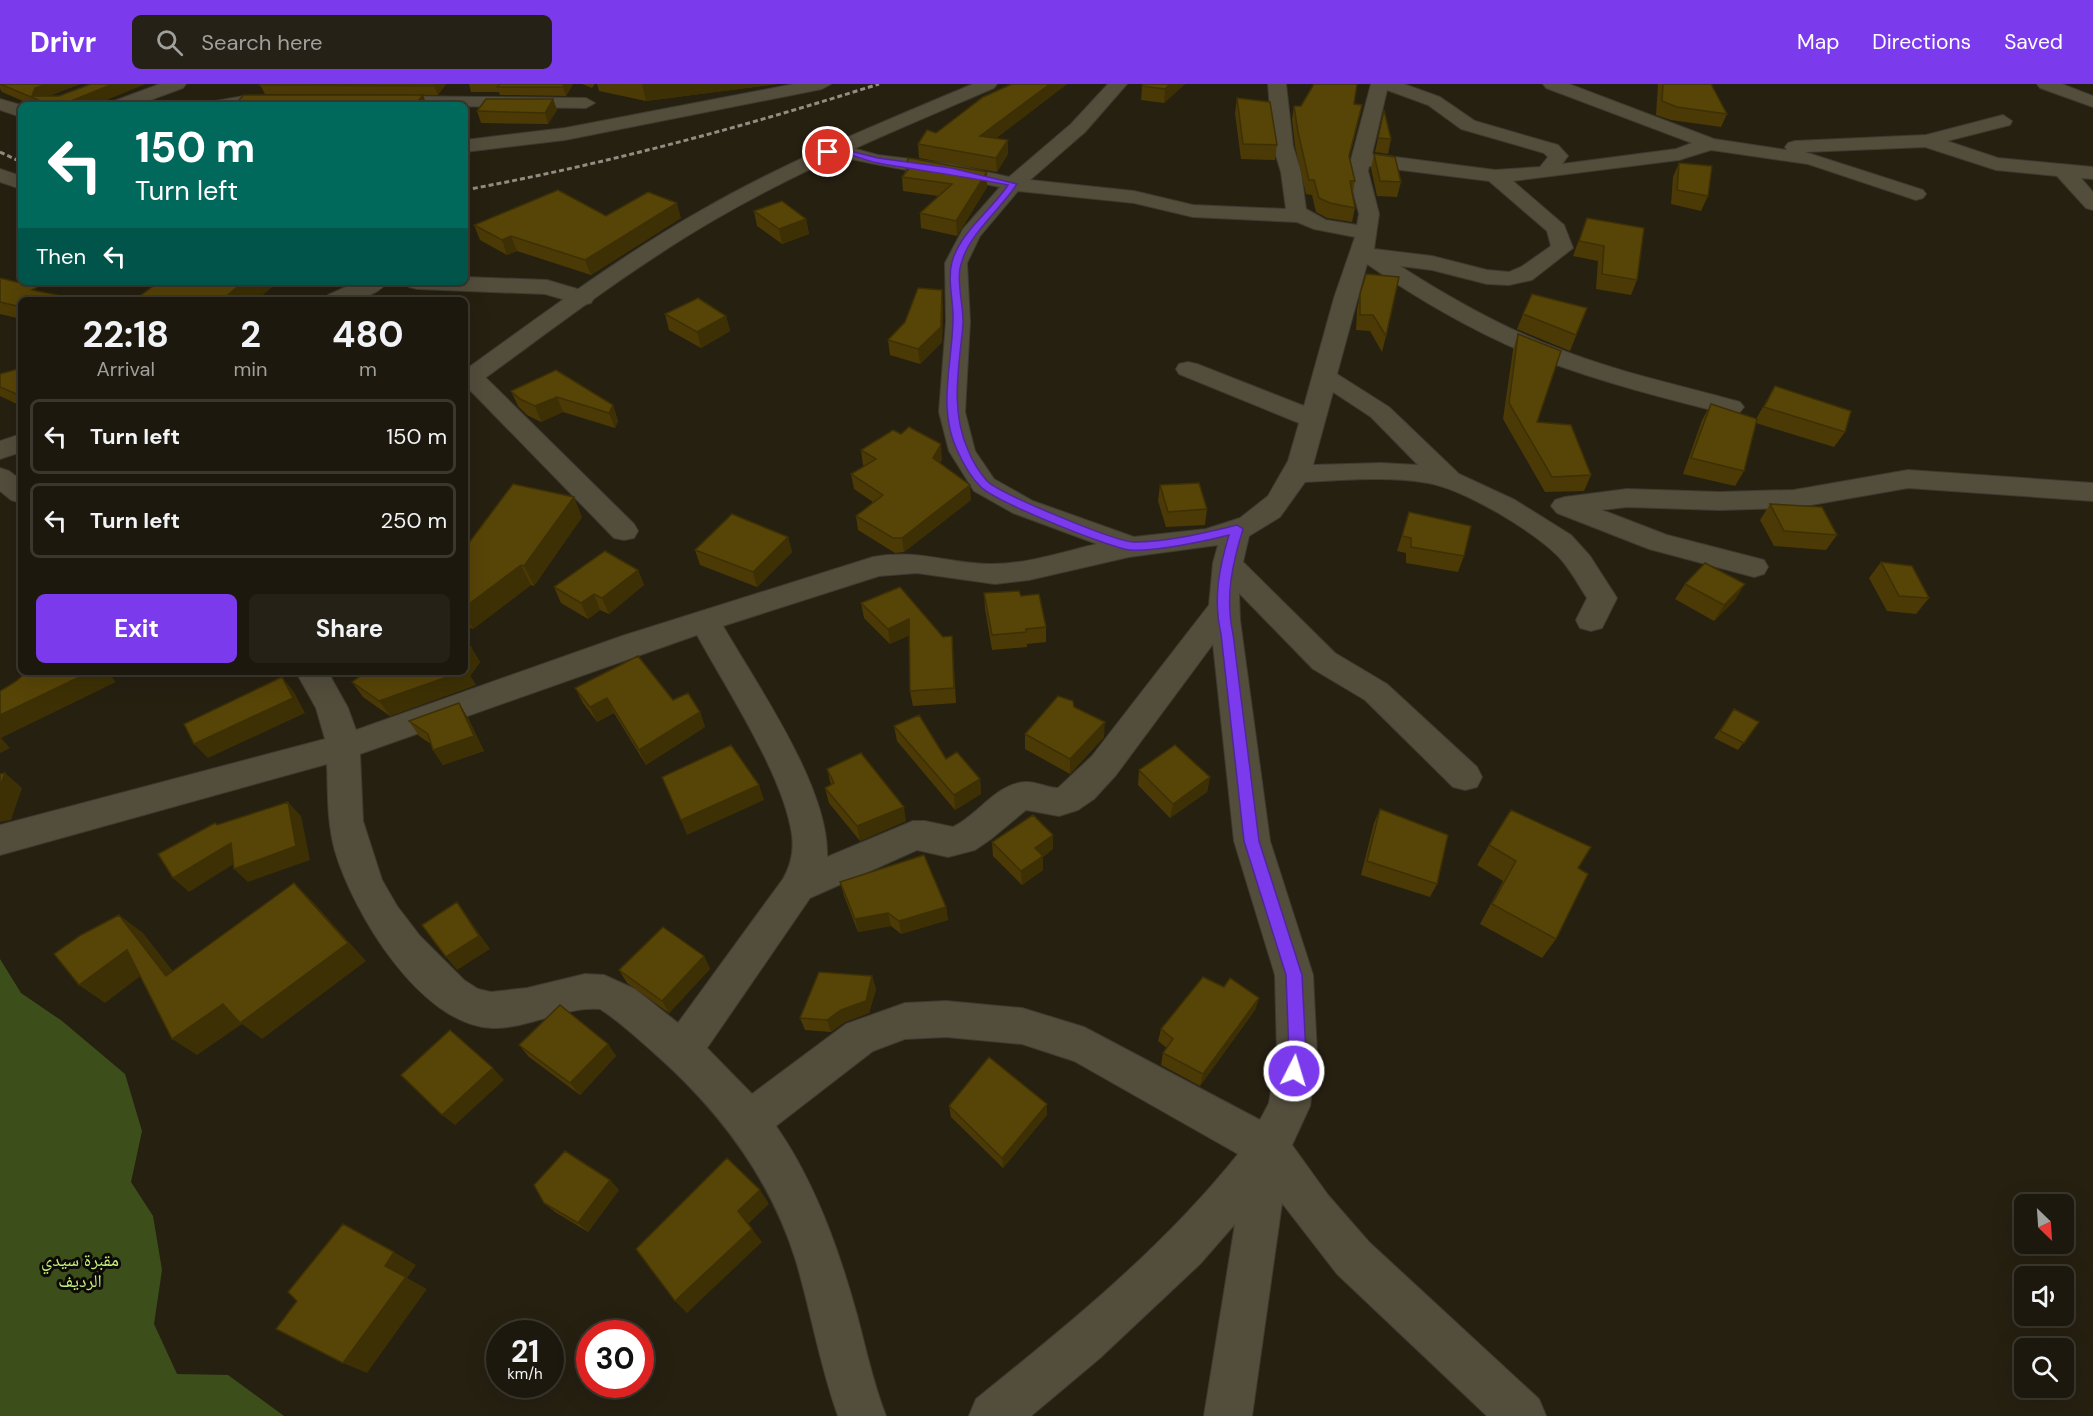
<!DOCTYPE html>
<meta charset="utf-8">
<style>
body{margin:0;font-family:"DM Sans","Noto Naskh Arabic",sans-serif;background:#252116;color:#f1f3f6;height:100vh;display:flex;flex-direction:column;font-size:22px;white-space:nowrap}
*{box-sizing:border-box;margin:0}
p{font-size:20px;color:#a0a09d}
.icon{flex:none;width:33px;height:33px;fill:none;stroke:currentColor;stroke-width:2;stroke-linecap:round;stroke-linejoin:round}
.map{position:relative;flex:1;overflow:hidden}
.details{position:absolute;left:18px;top:213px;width:450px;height:378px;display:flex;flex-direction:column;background:#1c180d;border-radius:9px;box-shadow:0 6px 24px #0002,0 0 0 2px #3a372e}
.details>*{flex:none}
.top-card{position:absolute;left:18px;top:18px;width:450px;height:183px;border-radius:9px;box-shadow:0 6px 24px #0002,0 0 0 2px #3a372e;background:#00695c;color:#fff;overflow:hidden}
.needle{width:39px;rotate:155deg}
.buttons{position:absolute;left:2014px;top:1110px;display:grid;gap:12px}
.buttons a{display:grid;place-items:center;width:60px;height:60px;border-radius:9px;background:#1c180d;box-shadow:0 6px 24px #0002,0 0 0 2px #3a372e;font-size:30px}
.speed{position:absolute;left:486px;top:1236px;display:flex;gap:12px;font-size:30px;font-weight:700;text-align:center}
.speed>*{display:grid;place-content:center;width:78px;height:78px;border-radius:50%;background:#1c180d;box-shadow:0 6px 24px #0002,0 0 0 2px #3a372e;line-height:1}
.speed small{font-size:15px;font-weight:400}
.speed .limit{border:9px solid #d22;background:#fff;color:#111}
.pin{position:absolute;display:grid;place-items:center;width:51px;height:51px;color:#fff;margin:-26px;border:3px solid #fff;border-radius:50%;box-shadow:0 2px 6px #0007}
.me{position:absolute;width:66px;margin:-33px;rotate:5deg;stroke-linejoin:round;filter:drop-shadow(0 0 4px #0008)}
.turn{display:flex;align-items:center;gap:21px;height:126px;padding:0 18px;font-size:27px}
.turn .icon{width:78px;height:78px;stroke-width:2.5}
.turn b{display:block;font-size:42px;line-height:51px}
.then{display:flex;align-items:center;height:57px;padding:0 18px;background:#0003;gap:12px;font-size:22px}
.eta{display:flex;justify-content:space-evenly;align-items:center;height:102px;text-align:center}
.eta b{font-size:36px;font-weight:700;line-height:42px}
.button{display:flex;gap:12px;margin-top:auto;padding:12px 18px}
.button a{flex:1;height:69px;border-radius:9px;background:#7c3aed;color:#fff;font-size:24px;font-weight:700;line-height:69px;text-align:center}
.button a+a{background:#252116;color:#f1f3f6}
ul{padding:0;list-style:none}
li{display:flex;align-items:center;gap:18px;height:75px;margin:0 12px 9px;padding:0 6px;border:3px solid #3a372e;border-radius:9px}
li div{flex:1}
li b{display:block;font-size:22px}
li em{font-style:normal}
header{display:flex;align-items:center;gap:36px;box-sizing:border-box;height:84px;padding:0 30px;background:#7c3aed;color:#fff}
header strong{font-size:28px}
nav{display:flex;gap:33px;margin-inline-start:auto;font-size:21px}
.search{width:420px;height:54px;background:#252116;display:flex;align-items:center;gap:15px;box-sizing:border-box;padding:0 21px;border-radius:9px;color:#a0a09d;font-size:22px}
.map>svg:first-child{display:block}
.green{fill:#3c4f1b}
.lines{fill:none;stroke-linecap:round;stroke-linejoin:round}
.minor-casing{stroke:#3e3a30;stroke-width:2}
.tertiary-casing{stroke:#3e3a30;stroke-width:2}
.minor{fill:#534d3c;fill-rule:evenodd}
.tertiary{fill:#534d3c;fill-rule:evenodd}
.rail{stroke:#918d81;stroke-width:3;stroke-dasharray:5 3;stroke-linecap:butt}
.wall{fill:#4b3a06}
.shaded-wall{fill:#3d3005}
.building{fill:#574407;stroke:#3d3005;stroke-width:1.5}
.route{fill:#7c3aed;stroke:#51269a;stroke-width:1.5}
.labels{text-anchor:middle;stroke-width:6;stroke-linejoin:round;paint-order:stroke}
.near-park-label{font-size:18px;fill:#c6f57b;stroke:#0d0a05}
</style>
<header>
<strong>Drivr</strong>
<div class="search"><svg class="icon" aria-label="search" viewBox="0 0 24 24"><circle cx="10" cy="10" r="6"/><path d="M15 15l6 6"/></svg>Search here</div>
<nav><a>Map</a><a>Directions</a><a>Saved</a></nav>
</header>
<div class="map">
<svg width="2093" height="1332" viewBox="0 0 2093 1332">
<rect width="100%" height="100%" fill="#262011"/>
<path class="green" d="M0,875L21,909L62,937L125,990L142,1047L131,1098L153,1132L162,1186L154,1240L177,1290L228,1291L284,1332H0Z"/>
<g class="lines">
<g class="minor-casing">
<path id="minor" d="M160,0H186L183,4L137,21H111L114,17Z
M1108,0H1127L1085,48L1030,96L1134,107L1193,121L1286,125L1281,88L1273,62L1268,0H1286L1293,62L1301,88L1306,125L1326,136L1357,141L1359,130L1348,87L1371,0H1404L1440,13L1475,37L1558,61L1568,72L1562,80L1676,65L1692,59L1546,4L1543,0H1569L1714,55L1787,66L1785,63L1788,59L1795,57L1926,51L2003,31L2012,37L2010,41L1947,57L1998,74L2093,83V95L2081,94L2093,108V126L2086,124L2057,92L1996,86L1925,63L1805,68L1923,106L1926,110L1923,114L1916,116L1808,80L1711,66L1679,76L1513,97L1564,141L1573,164L1532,196L1509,201L1487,200L1432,186L1400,182C1450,214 1503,244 1559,265C1617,288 1679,301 1740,318L1744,323L1740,328L1731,331C1668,315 1604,299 1543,276C1481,252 1422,218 1367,180L1337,290L1389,323L1459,390L1515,416L1571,451L1590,472L1617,514L1602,544L1591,547L1580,544L1576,536L1587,514C1578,500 1570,485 1559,473C1534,447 1463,405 1428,399C1388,392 1346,396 1305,398L1280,433L1249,452L1243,478L1335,569L1387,600L1477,683L1482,693L1477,703L1465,706L1453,703L1365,616L1313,585L1239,509L1240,536L1270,757L1313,891L1317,970L1310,1022L1292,1061L1328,1111L1369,1158L1539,1315L1546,1332H1487L1337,1190L1282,1119L1252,1332H1204L1235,1140L1200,1180L1100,1274L1031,1332H969L976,1315C1069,1240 1163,1164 1238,1070L1074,977L1022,960L946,953L905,955L873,967L776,1042C815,1098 839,1166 857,1231C866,1265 873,1299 886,1332H838C820,1282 811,1228 796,1177C770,1093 719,1026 653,968C636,953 619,937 600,925C564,922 529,945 492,944C420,941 353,828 335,767C327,738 328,710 327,680L0,771V741L325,655L316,624L296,588H328L348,624L356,646L622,552L873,473C919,465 945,479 988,480C1025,481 1062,468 1097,460L1013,429L974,407L949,367L939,328L946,238L945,179L963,145L1000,103C942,90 885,85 827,69L824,65L834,59L878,71L951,80L1009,93L1071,40ZM1387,6L1428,21L1461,45L1544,69L1548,73L1540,83L1495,86L1372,70ZM1369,82L1489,97L1547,147L1551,162L1521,183L1509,188L1487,186L1432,172L1374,165L1379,130L1368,87ZM1018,107L1134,119L1193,133L1297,138L1314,145L1355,153L1334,214L1304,322L1197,280L1188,278L1179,280L1176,285L1179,290L1299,339L1288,377L1268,412L1240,434L1206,445L1134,453L1033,417L994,395L975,367L965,328L970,238L967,179L980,152ZM1333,308L1371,333L1418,381L1381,379L1313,381ZM1218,461L1213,479L1209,521L1092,672L1058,704C1047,704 1036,697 1025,698C996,700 978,731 953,743L925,737H913L827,773C830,705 757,601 723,542L879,492L917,489L995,500L1029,496L1129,473ZM697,551C726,604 784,692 792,751C794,767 791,781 783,795L678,939L635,905L604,891L585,890L527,904L491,908L478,905L464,896L420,852L397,822L382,796L363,737L360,670ZM1213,560L1234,757L1275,891L1277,970L1269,1019L1260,1036L1084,943L1022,924L946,917L905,919L846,940L752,1010L707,964L810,814L917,766L948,773L975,766L991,755L1026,726L1059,732L1078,726L1094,715L1116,691Z
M2037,0H2062L2093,12V23L2040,4Z
M244,12H281L290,17L287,21H212L215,17Z
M381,12L586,14L595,19L586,24L375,21L372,17L375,13Z
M0,85L21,92V105L0,98Z
M465,193L547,196L591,209L594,214L591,219L583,221L545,210L417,205L409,203L406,198H465Z
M357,198H387C374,217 345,216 325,216L328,211Z
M471,286L480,288L634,440L638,447L634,454L624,456L614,454L465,301V287Z
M21,350V368L0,375V357Z
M0,384L9,387L21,396V419L11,416L0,407Z
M1908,386L2093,399V417L1908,404L1794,424L1719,426L1627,423L1602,426L1667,451L1764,476L1768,483L1764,490L1754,493L1649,465L1557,429L1551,422L1555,416L1565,413L1627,405L1719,408L1794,406Z"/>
</g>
<g class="tertiary-casing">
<path id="tertiary" d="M794,0H831L822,5L565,56L465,68V56L565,44Z
M973,0H997L994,4C899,45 803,84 714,136C630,185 553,245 474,302L465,304V286C542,231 617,174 700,127C787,77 880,39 973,0Z
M0,15L21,21V33L0,26Z"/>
</g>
<use href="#minor" class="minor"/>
<use href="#tertiary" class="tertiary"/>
<path class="rail" d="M0,68L21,78
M465,106C606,80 743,43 879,0"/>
</g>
<path class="wall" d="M0,0H80L49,12H59L91,0H145L94,21H32L2,8L0,5Z
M261,0H446L438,11L265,10L260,1Z
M469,0H573L566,12L500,11L499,8H471Z
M582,0H595L592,4Z
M597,0H777L646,17L599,7Z
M1012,0H1067L996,54L1008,56V70L997,88L919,74L918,60Z
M1143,0H1185L1164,19L1141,16L1142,2Z
M1658,0H1711L1727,30L1721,43L1671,36L1656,31Z
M1237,14L1277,61L1275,76L1241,75L1235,29Z
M553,15L557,26L548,40L481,39L477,27Z
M1354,20L1359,35L1349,74L1355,97L1353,108L1355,124L1352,138L1327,134L1316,128L1312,111L1306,110L1295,62L1292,35L1294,22H1301Z
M1384,26L1391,55L1388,70L1375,68Z
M1374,70L1401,98L1397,113L1377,112L1371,84Z
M1679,79L1708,112L1701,127L1671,120L1673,93Z
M905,81L987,103L957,152L921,144L920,129L938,112L903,107L902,93L905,88Z
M754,127L806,135L809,150L782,160L757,142Z
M606,132L681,134L591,191L517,167L507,171L480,156L474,141Z
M1587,134L1637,196L1631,211L1596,205L1598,177L1573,172Z
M0,194L21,216V235L0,230Z
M1360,210L1386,252L1382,268L1370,247L1356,246L1357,226Z
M943,221L942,258L920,280L890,271L888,256Z
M1587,224L1570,267L1517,245L1523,230Z
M665,230L726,232L730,247L701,264L669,246Z
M1518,250L1537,338L1591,391L1584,407L1545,408L1503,335L1513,266Z
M21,284V322L0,312V290Z
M556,286L613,321L618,337L615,344L563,328L541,338L527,331L518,322L511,307Z
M1775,302L1845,348L1834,363L1756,339L1744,387L1735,402L1683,390L1702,336L1711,320L1756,335Z
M861,366L942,375L940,379L971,416L904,468L895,469L858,446L856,432L873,418L854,405L851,390L865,382L863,381Z
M1160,401L1207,425L1205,441L1166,443L1158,417Z
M1770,420L1837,451L1826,466L1774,462L1760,436Z
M1409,428L1464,472L1458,488L1406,479V469L1397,467Z
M582,433L534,502L531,501L473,545L465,541V464Z
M788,453L792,468L757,503L700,481L695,466Z
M1881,478L1929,514L1916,530L1887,527L1869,494Z
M638,486L644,501L609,530L600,526L588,535L561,519L554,503Z
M1685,500L1735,516L1714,537L1675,515Z
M984,509L1021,512L1046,543V558L1027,560V563L992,566L985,525Z
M861,519L953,567L956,619L913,622L910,607V551L890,560L864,534Z
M471,563L480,578L470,592L476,601L390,632L363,613L352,598Z
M575,604L673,616L700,628L705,643L646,681L614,629L597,638L583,619Z
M459,619L468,634L484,667L443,681L433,666L431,660L419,652L409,637Z
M1074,623L1104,653L1070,690L1025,665V650Z
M1734,625L1759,638L1738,666L1714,654Z
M894,642L946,675L980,695L981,710L955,726L897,657Z
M827,685L906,737L860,757L829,719L825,704L831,701Z
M1139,686L1210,693L1207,708L1170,734L1138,701Z
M1380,725L1437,800L1430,813L1361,791L1374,739Z
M992,758L1053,765L1043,773V786L1022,801L993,772Z
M1489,761L1578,784L1556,855L1542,874L1480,840L1503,797L1477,781Z
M840,798L946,823L948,836L901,850L891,842L858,848L844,812Z
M704,872L710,885L669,929L627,899L619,886Z
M872,892L876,905L869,929L845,938L831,948L805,946L800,934Z
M1224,903L1259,914L1255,926L1200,1002L1161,981L1163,969L1167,964L1158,957L1161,945Z
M608,960L616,972L580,1011L529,973L519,961Z
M949,1022L1047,1031L1003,1084L951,1033Z
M610,1096L619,1106L588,1148L555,1128L544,1119Z"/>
<path class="shaded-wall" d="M47,0H80L42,15L32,12L35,4Z
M113,0H145L94,21H61Z
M435,0H446L438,11L434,2Z
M565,0H573L566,12L563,3Z
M642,0H777L646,17Z
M1050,0H1067L981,66L980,52Z
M1170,0H1185L1164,19L1165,5Z
M423,11L427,21H415Z
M553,15L557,26L548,40L545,29Z
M1362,21L1359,35L1346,86L1349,72Z
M1008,56V70L997,88L996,74Z
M987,88V103L957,152L956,137Z
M677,119L681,134L591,191L585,176Z
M806,135L809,150L782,160L779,145Z
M511,152L517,167L507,171L502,156Z
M243,198H278L257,216H222Z
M942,206L943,221L942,258L920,280L918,265Z
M726,232L730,247L701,264L697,248Z
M557,313L563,328L541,338L535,322Z
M613,321L618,337L615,344L609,329Z
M941,360L942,375L935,389L933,374Z
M970,401L971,416L904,468L902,454Z
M574,413L582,433L534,502L524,482Z
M788,453L792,468L757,503L753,488Z
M521,481L531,501L473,545L465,531V523Z
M638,486L644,501L609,530L602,514Z
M1745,500L1735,516L1714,537L1724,521Z
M594,510L600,526L588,535L581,519Z
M909,535L911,550L890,560L888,545Z
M471,563L480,578L470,592L476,601L390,632L379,617L461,588H465V572Z
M90,588H107L116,598L1,654L10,664L0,669V631Z
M282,593L294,608L305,629L208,674L194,660Z
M607,614L614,629L597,638L590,623Z
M459,619L468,634L484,667L443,681L433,666Z
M700,628L705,643L646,681L639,666Z
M1105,638L1104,653L1070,690V675Z
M5,689L22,704L11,736L0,738V702Z
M1210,693L1207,708L1170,734L1173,720Z
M980,695L981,710L955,726L954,711Z
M759,701L764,716L687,751L681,736Z
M288,718L301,732L310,776L248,798L234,785Z
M904,723L906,737L860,757L857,742Z
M1053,751V765L1043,773V786L1022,801L1021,787L1035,764Z
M231,759L245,773L189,808L173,794Z
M294,799L313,818L366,877L262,955L242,940L197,971L172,955Z
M457,818L467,832L490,865L457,886L446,873Z
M946,823L948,836L901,850L899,837Z
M888,829L891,842L858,848L855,835Z
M119,831L143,849L190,909L166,892Z
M127,866L151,884L105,919L79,901Z
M704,872L710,885L669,929L662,917Z
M872,892L876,905L869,929L845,938L831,948L827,936Z
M1259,914L1255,926L1200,1002L1203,990Z
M608,960L616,972L580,1011L570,999Z
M493,984L504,996L455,1041L442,1031Z
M1047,1020V1031L1003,1084L1002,1074Z
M610,1096L619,1106L588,1148L578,1139Z
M760,1106L769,1120L748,1140L738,1127Z
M752,1145L762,1158L687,1229L675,1217Z
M394,1168L416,1181L407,1194L427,1205L367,1289L343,1279L385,1182Z"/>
<path class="building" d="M0,0H47L35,4L32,12H59L91,0H113L61,21H50Z
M261,0H435L434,2L260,1Z
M500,0H565L563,3H497Z
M1012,0H1050L980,52L1008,56L996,74L918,60L927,46L936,49L983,13Z
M1143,0H1170L1165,5L1142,2Z
M1314,0H1357L1354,20L1362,21L1349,72L1355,97H1350L1355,124L1330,119L1319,114L1314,96H1309L1298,48L1294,22H1301Z
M1663,0H1711L1727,30L1677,23L1662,17Z
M244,11H423L415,21H234Z
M1237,14L1270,18L1277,61L1243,60Z
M486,15H553L545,29L477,27Z
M1384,26L1391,55L1378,54Z
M1374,70L1395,73L1401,98L1380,97Z
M909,74L987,88L956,137L920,129L952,100L902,93L911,82L905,81Z
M1679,79L1712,82L1708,112L1677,106Z
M558,106L606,132L648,108L677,119L585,176L511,152L502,156L474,141Z
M782,117L806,135L779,145L754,127Z
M1587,134L1644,144L1637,196L1602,190L1604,162L1579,157Z
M1366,190L1399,193L1386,252L1373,231H1360V210Z
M0,194L37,203L32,206L82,216H21V223L0,218Z
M159,198H243L222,216H134Z
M918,204L942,206L941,243L918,265L888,256L905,238Z
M1532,210L1587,224L1576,251L1523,230Z
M698,214L726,232L697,248L665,230Z
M1518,250L1561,267L1537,338L1571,341L1591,391L1552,393L1509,319Z
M21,284V312L0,303V290Z
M556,286L613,321L609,329L557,313L535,322L520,315L511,307Z
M1775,302L1851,327L1845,348L1764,323Z
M1711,320L1757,335L1744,387L1691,374Z
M909,343L941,360L933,374L970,401L902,454H893L856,432L883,411L851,390L876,375L861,366L893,346L901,350Z
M1199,399L1207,425L1168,428L1160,401Z
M513,400L574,413L524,482L521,481L465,523V464Z
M1770,420L1822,423L1837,451L1784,447Z
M1409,428L1471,442L1464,472L1411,463V454L1402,452Z
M732,430L788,453L753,488L695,466Z
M605,467L638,486L602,514L594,510L581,519L554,503Z
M1881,478L1912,482L1929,514L1899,512Z
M1705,479L1745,500L1724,521L1685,500Z
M900,503L943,553L952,552L954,604L910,607L909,535L888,545L861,519Z
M1019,507L1021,512L1039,510L1046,543L1026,545V548L992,551L984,509Z
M465,559L471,563L465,572Z
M638,572L673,616L688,609L700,628L639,666L607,614L590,623L575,604Z
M27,588H90L0,631V607L15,598Z
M366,588H461L379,617L352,598Z
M282,593L293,614L194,660L184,640Z
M1058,612L1073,617L1074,623L1105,638L1070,675L1025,650Z
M459,619L474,652L433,666L428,650L409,637Z
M1734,625L1759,638L1744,659L1720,647Z
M919,631L946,675L957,668L980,695L954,711L894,642Z
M731,661L759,701L681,736L662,693Z
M1175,661L1210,693L1173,720L1139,686Z
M861,669L904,723L857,742L825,704L834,699L827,685Z
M5,689L0,702V690Z
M288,718L296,762L234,785L231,759L173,794L158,770L215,739L217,741Z
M1380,725L1448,751L1437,800L1367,777Z
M1511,726L1591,763L1578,784L1588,790L1556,855L1492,820L1516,777L1489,761Z
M1033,731L1053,751L1035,764L1043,772L1021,787L992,758Z
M924,771L946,823L899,837L888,829L855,835L840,798Z
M294,799L348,859L240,939L223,920L172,955L127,866L79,901L54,870L81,851L119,831L166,892Z
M457,818L479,852L446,873L422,841Z
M663,843L704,872L662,917L619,886Z
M819,888L872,892L866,917L841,926L827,936L800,934Z
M1203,893L1224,903L1230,894L1259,914L1203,990L1163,969L1173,955L1161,945Z
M560,921L608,960L570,999L519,961Z
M450,946L493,984L442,1031L401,991Z
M989,973L1047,1020L1002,1074L949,1022Z
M565,1067L610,1096L578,1139L544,1119L534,1101Z
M727,1074L760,1106L738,1127L752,1145L675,1217L636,1165Z
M343,1140L394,1168L385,1182L406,1193L343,1279L276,1245L297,1217L288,1208Z"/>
<path class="route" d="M834,63L878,74L951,84L1017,100C1000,126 971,148 962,177C955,195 964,221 963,241C959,283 950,326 968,366C972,376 980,389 987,397C1000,410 1116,458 1134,458C1168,458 1204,449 1237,441L1243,445C1232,481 1225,513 1233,550L1259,757L1302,891L1306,970L1300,993L1294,995L1289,993L1286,987L1289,970L1286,891L1244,757L1221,550C1213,515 1219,484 1229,451C1206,457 1154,468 1130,466C1110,464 993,417 980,402C972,394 963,379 958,368C937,326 952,281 953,237C954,219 947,196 952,178C960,148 991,127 1008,101C964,92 921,87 878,79C862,76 843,65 828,70L824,68Z"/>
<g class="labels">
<g class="near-park-label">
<text x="80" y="1182">مقبرة سيدي<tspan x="80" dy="21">الرديف</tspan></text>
</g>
</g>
</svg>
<div class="buttons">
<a><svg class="needle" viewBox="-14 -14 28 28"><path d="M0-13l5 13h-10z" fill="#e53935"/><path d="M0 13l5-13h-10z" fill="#a0a09d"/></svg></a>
<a><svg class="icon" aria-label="sound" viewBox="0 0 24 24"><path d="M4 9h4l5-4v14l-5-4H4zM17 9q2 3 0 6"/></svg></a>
<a><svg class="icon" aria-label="search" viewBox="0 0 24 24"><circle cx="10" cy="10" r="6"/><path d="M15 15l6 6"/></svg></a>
</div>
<div class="speed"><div>21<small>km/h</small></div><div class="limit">30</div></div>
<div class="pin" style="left:828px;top:68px;background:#d93025"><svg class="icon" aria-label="arrive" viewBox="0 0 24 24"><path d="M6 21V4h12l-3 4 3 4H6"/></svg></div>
<svg class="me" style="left:1294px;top:987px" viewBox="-20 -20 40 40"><circle r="17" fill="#7c3aed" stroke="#fff" stroke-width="3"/><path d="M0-11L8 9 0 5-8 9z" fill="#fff"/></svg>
<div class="top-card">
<div class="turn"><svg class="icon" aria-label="left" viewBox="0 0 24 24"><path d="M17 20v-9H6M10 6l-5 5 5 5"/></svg><div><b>150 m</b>Turn left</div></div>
<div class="then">Then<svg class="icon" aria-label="left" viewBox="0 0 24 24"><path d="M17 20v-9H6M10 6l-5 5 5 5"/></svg></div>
</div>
<section class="details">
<div class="eta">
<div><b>22:18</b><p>Arrival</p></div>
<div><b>2</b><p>min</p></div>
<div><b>480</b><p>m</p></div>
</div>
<ul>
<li><svg class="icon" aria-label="left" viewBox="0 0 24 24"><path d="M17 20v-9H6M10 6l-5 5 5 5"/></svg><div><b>Turn left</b></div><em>150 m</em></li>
<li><svg class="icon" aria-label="left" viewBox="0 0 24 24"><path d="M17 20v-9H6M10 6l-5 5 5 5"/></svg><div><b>Turn left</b></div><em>250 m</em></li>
</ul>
<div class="button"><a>Exit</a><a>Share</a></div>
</section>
</div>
